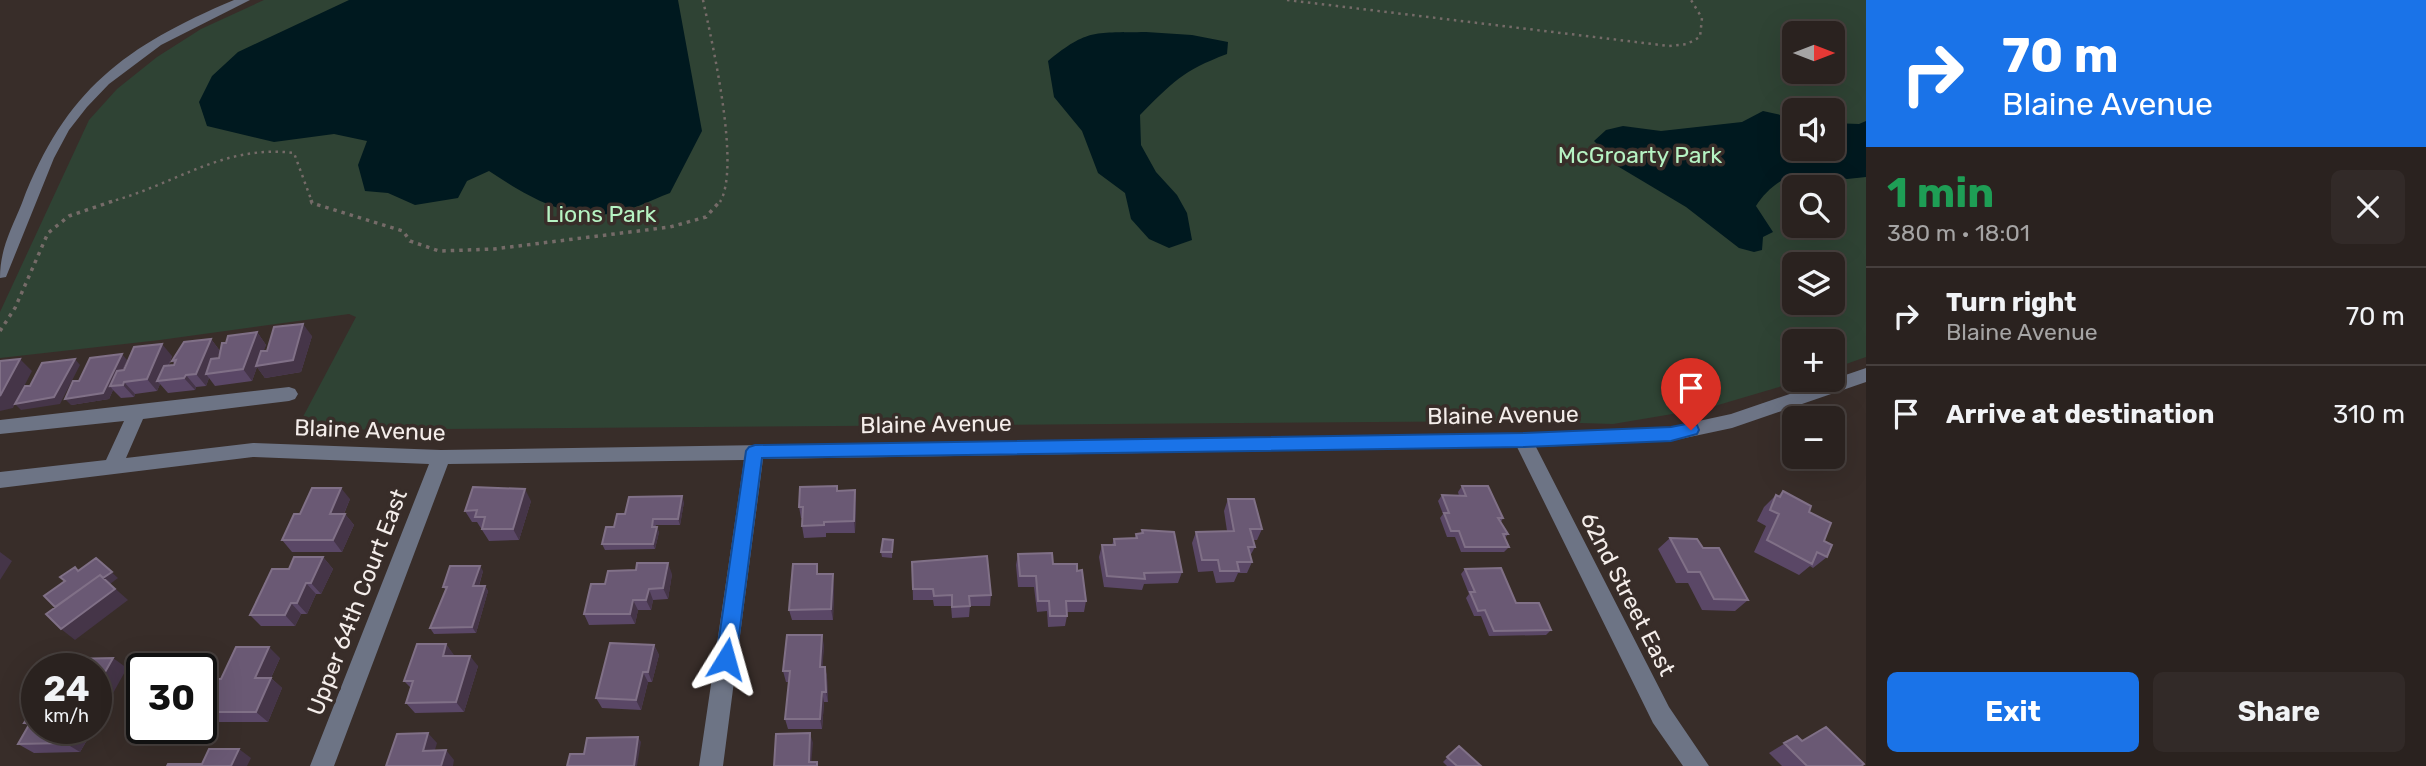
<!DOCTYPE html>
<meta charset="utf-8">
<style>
body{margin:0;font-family:Rubik,sans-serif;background:#322a28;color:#f1f3f6;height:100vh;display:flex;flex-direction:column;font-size:26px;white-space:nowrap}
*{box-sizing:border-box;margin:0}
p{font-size:23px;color:#a5a4a4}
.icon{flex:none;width:38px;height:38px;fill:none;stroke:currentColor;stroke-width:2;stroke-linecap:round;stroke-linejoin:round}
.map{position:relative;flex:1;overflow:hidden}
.details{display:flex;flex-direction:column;background:#2a221f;width:560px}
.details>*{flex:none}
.banner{background:#1a73e8;color:#fff;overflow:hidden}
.needle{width:46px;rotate:90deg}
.fabs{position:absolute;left:1782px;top:21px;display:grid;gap:14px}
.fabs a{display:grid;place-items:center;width:63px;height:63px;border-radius:10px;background:#2a221f;box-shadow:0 7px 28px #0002,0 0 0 2px #463f3d;font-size:35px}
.speed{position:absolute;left:21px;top:653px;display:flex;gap:14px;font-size:35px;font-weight:700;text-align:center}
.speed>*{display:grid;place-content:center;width:91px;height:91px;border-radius:50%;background:#2a221f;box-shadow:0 7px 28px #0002,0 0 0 2px #463f3d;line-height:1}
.speed small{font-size:18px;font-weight:400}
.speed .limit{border:4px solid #111;border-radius:10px;background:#fff;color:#111}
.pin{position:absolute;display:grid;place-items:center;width:60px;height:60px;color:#fff;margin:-72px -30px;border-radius:50% 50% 50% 0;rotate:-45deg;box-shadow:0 0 7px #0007}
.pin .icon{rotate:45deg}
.me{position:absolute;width:77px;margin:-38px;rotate:8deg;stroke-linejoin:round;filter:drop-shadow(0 0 5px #0008)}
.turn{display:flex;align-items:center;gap:24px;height:147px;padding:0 21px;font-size:32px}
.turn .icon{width:91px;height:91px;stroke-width:2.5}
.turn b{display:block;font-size:49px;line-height:60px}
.round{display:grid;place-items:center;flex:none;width:74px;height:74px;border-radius:10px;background:#322a28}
.summary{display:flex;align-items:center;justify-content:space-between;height:119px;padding:0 21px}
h1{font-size:42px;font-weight:700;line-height:52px;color:#1e9e55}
.action{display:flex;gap:14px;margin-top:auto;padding:14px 21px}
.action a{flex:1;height:80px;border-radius:10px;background:#1a73e8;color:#fff;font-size:28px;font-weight:700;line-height:80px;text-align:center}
.action a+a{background:#322a28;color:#f1f3f6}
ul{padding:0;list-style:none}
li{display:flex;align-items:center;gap:21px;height:98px;padding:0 21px;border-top:2px solid #463f3d}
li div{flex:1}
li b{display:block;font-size:26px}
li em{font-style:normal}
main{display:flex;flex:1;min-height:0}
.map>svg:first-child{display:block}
.green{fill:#2f4334;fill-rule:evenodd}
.water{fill:#00191f}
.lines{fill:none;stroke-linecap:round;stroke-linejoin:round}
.path-far1{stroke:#756b68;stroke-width:2.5;stroke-dasharray:2.5 4.5;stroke-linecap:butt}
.path{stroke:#756b68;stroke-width:3.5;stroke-dasharray:3.5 5;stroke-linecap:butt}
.minor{fill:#6d7485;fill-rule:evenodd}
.wall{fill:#5a4766}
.shaded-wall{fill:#453548}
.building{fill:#6a5974;stroke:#807087;stroke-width:2}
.route{fill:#1a73e8;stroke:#114b97;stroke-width:2}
.labels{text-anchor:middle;stroke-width:7;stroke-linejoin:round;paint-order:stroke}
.park-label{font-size:23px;fill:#b6f3c3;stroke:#382d29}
.street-label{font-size:23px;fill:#f4edea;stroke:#382d29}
</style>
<main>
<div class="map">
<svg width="1866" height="766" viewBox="0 0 1866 766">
<rect width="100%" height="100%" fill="#382d29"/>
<path class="green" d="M264,0H1866V357L1832,369V341H1794V380H1803L1708,408L1613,424L1514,421L296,430L356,317L349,314L160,340L0,358V312L89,120L117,89L157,57L201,29ZM1794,33H1832V72H1794ZM1794,110H1832V149H1794ZM1794,187H1832V226H1794ZM1794,264H1832V303H1794Z"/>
<path class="water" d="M349,0H678L702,131L670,193C651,200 629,212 609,214C564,219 525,195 489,171L467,181L458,198L415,205L388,193L365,191L358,165L367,141L334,134L274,142L207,126L199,102L212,76L238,52Z
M1146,32L1192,35L1228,42L1227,54C1182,71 1173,82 1140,115L1141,145L1156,172L1177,195L1187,213L1192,240L1169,248L1149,239L1131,219L1125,193L1098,173L1082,131L1054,97L1048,61C1088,28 1096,33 1146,32Z
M1763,111L1794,118V149H1832V123L1859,124L1866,121V177L1847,179L1823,174L1821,179C1797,164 1769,185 1756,206L1773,232L1763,237L1762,250L1754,252L1739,248L1686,207L1614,164L1612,159L1594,141L1606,130L1623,126L1661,131L1742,122Z"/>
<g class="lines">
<path class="path-far1" d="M703,0C712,42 741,167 720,202
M1287,0L1669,46L1687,44L1700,37L1702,18L1691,0
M109,202C175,185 223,144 294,153L312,202"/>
<path class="path" d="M311,200L312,203L403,231L410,241L439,251L494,249L670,227L706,217L721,200
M0,331L15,308L48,233L69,216L116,200"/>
<path class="minor" d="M234,0H250L161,45L109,84L87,107L69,130L54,158L6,277L0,278C0,249 11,230 22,203C65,90 125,46 234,0Z
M1866,368V382L1732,428L1671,441L1536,447L1669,707L1709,766H1683L1653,723L1517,447L763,459L723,766H699L744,460L448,464L334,766H310L429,464L253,457L0,488V472L106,460L124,421L0,434V420L289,387L295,389L298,394L295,399L289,401L143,419L126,458L253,443L441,450L1523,433L1671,427L1731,414Z"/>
</g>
<path class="wall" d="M257,332L266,345L263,351L312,336L301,372L265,378L257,367L252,381L215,386L209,378L206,386L196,387L195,390L168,393L160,384L157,391L135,394L134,397L121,398L113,390L109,399L71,405L79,381L127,360L123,370L172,356L169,365H174V363L172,361L211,339L220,351L217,358H219L226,343Z
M1462,486L1503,518L1501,522L1508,534L1505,538L1509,547L1504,552H1461L1455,537H1447L1440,518L1443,514L1438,501L1442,495L1459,496L1458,492Z
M855,490L856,502L855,533H826V537L804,538L802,526L803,518H801L799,507L838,491Z
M1783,491L1809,512L1824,541L1827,557L1813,568L1810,566L1799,575L1754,552L1766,526L1757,521L1764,507L1776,495L1778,496Z
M350,499L344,514H345L354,525L342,552H292L282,540L300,514Z
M1228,499L1262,529L1257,540H1253L1255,547L1250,556L1252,562L1247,573H1238L1234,582L1216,583L1213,571L1198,572L1192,543L1196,532L1227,531L1224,511Z
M531,501L519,540L489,541L477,522H472L465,511Z
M684,502L680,525H656L655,527L659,532L655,549L605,550L602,544L614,527L625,514Z
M1142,530L1182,572L1178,583L1144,584L1142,590L1104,587L1099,557L1102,545H1112L1114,539L1135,538L1136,534L1141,533Z
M1670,538L1703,548L1748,600L1735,611L1702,610L1688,583H1676L1658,549Z
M893,540L892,558L882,557L881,552Z
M1018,554L1077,571L1086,601L1084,612H1067V616L1065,626L1048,627L1047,611L1037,612L1034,587H1018L1016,565Z
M323,557L333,569L321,594H316L307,614H301L295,626H261L250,615L289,569Z
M912,562L991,595L990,606H970L969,617L952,618L951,606H934L933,600H913Z
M1465,569L1516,603L1551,630L1546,635L1489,636L1481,616H1474L1466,598L1469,594L1461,574Z
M483,571L479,586H485L488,591L476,633L434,634L430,628L446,590L443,587Z
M672,574L668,599L653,600L651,610H638L635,624L589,625L584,614L605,584Z
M819,574L834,585L833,620H792L789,610Z
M446,644L454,656L478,666L464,712L415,713L406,703L411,688L404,681Z
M654,645L659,655L652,682H648L641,710L602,708L596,698Z
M824,645L822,667H825L827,677L828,702H824L822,729H788L785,719L789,682H786L783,671Z
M280,658L271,678L282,688L268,722H213L201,712L221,679Z
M24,723L94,728L80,752L34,753L18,744L28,726Z
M1797,736L1802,741L1861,766H1782L1769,753Z
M1459,746L1481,766H1447L1443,762Z"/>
<path class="shaded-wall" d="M303,324L312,336L301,372L265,378L257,367L252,381L243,369L257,332L266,345L258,366Z
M211,339L220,351L211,373L206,374L209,378L206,386L196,374Z
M162,344L172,356L162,380L157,381L160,384L157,391L147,379Z
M122,354L127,360L115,385L110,386L113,390L109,399L71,405L65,399Z
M20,359L32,371L15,404L75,359L80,365L60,404L21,410L15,404L13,408L0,411V396Z
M186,375L196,387L195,390L184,378Z
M124,382L135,394L134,397L123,385Z
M341,488L350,499L339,525L330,514Z
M525,489L531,501L519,540L513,529Z
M855,490L856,502L855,533L854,521Z
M682,496L684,502L680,525L678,519Z
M345,514L354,525L342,552L333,540Z
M657,527L659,532L655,549L653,544Z
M0,552L12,561L0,580Z
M323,557L333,569L321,594L311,583Z
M96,558L118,578L110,584L128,600L75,640L61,629Z
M668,563L672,574L668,599L663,588Z
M480,566L483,571L477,591L473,586Z
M833,574L834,585L833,620L831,609Z
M306,583L316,594L307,614L297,603Z
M485,586L488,591L476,633L472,627Z
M649,589L653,600L651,610L646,600Z
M633,600L638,610L635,624L630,614Z
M291,603L301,614L295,626L285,615Z
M822,635L824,645L822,677L820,667Z
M446,644L454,655L451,666L443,656Z
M654,645L659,655L652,682L648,672Z
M269,647L280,658L266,688L255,678Z
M470,656L478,666L464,712L456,702Z
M113,658L127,668L96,724V688Z
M825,667L827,677L828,702L826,692Z
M643,672L648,682L641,710L636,700Z
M271,678L282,688L268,722L256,712Z
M822,692L824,702L822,729L820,719Z
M74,728H94L80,752L65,743Z
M428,733L437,743L432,760L423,751Z
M810,733L813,743L811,766L809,762Z
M638,737L641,742L637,766H634Z
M239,749L251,758L247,766H231Z
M446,750L454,760L453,766H441Z"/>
<path class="building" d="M303,324L293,360L256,366L261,351H267L274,327Z
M257,332L243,369L206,374L211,359L219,358L222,343H226L228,336Z
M211,339L196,374L186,375L184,378L157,381L164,366L174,365L176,360L172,361L184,342Z
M162,344L147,379L124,382L123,385L110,386L117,371L124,370L134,347Z
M122,354L103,393L65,399L73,381H79L90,358Z
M20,359L0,396V361Z
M75,359L54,397L15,404L25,386H30L42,363Z
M837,486V491L855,490L854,521L824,522V525L802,526L803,507H799L800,487Z
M1462,486H1488L1503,518H1498L1508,534H1503L1509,547H1465L1459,531H1451L1444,513H1449L1442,495L1466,496Z
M473,487L525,489L513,529H482L485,517H475L477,510L465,511Z
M312,488H341L330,514H345L333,540H282L294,514H300Z
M1783,491L1811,506L1809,512L1831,523L1824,541L1832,545L1827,557L1817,552L1812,564L1767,540L1779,514L1770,510L1776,495L1780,497Z
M682,496L678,519H653L652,527H657L653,544H602L606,527H614L617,514H625L629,497Z
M1228,499H1254L1262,529H1250L1255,547H1248L1252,562H1237L1239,571H1220L1218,560H1202L1196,532L1234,531Z
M1142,530L1174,532L1182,572L1144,573L1145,579L1107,576L1102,545H1115L1114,539L1137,538L1136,534L1143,533Z
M1670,538L1697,539L1703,548H1719L1748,600L1714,599L1700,572H1688Z
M883,539L893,540L892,552H881Z
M1052,553L1053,564H1077V571L1082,570L1086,601H1066L1067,616H1050L1049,601H1038L1036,576H1020L1018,554Z
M987,556L991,595L969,596L970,606L952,607V595L934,596L933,589H913L912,562Z
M294,557H323L311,583H306L297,603H291L285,615H250L272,569H289Z
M96,558L112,572L103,578L100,575L55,607L44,596L65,581L60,577L75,567L78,571Z
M637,563H668L663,588L649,589L646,600H633L630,614H584L591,584H605L608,571L636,570Z
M793,564H817V574H833L831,609L789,610Z
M450,566H480L473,586H485L472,627L430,628L447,587H443Z
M1501,568L1516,603H1539L1551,630L1494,631L1485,610L1478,611L1470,592H1475L1465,569Z
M100,575L115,589L61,629L46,614Z
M787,635H822L820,667H825L826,692H822L820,719H785L790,671H783Z
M610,643L654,645L648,672H643L636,700L596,698Z
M417,644H446L443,656H470L456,702L406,703L413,681H404Z
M236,647H269L255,678H271L256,712H201L217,679H221Z
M113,658L96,688V668H63L68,659Z
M37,702V728H74L65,743L18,744L30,723H24Z
M1826,727L1864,764L1861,766H1807L1784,743L1797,736L1802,741Z
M428,733L423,751L446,750L441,766H386L397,734Z
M810,733L809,762H817V766H774L776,734Z
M638,737L634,766H567L570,754H584L587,738Z
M1459,746L1481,766H1457L1447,757Z
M209,749H239L231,766H167L168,764H202Z"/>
<path class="route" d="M1691,423L1697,425L1699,430L1697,434L1671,441L1523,447L762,458L736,659L733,665L726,668L719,665L716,659L746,451L749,447L755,445L1523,433L1671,427Z"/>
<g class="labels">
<g class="park-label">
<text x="1640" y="163">McGroarty Park</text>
<text x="601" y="222">Lions Park</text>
</g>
<g class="street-label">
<text transform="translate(1503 415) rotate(-1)" y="8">Blaine Avenue</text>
<text transform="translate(936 424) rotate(-1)" y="8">Blaine Avenue</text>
<text transform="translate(370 430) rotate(2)" y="8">Blaine Avenue</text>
<text transform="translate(1628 594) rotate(63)" y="8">62nd Street East</text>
<text transform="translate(357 602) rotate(-69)" y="8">Upper 64th Court East</text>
</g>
</g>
</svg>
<div class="fabs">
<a><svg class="needle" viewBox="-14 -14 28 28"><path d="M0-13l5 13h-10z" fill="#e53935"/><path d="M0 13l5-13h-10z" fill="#a5a4a4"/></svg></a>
<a><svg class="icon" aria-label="sound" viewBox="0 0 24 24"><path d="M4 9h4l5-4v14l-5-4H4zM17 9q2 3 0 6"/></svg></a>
<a><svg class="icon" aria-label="search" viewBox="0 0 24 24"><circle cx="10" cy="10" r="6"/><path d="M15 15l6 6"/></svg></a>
<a><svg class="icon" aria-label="layers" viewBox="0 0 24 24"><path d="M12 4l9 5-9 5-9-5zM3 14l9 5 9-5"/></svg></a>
<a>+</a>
<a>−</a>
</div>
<div class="speed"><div>24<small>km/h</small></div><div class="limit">30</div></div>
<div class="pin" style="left:1691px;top:430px;background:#d93025"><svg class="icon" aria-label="arrive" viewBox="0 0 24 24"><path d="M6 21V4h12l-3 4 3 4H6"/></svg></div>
<svg class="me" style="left:726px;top:659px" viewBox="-20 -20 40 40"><path d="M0-17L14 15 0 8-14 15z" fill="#1a73e8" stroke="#fff" stroke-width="4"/></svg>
</div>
<section class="details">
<div class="banner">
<div class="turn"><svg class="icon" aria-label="right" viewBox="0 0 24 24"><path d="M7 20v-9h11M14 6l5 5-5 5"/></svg><div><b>70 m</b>Blaine Avenue</div></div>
</div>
<div class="summary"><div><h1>1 min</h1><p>380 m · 18:01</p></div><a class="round"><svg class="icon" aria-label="close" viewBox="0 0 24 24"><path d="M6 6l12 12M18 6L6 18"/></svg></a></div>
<ul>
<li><svg class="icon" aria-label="right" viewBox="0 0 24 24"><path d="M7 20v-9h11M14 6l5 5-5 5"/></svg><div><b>Turn right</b><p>Blaine Avenue</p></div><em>70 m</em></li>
<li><svg class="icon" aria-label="arrive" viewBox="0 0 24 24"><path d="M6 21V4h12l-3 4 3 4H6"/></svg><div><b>Arrive at destination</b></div><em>310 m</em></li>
</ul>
<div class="action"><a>Exit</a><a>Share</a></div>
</section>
</main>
